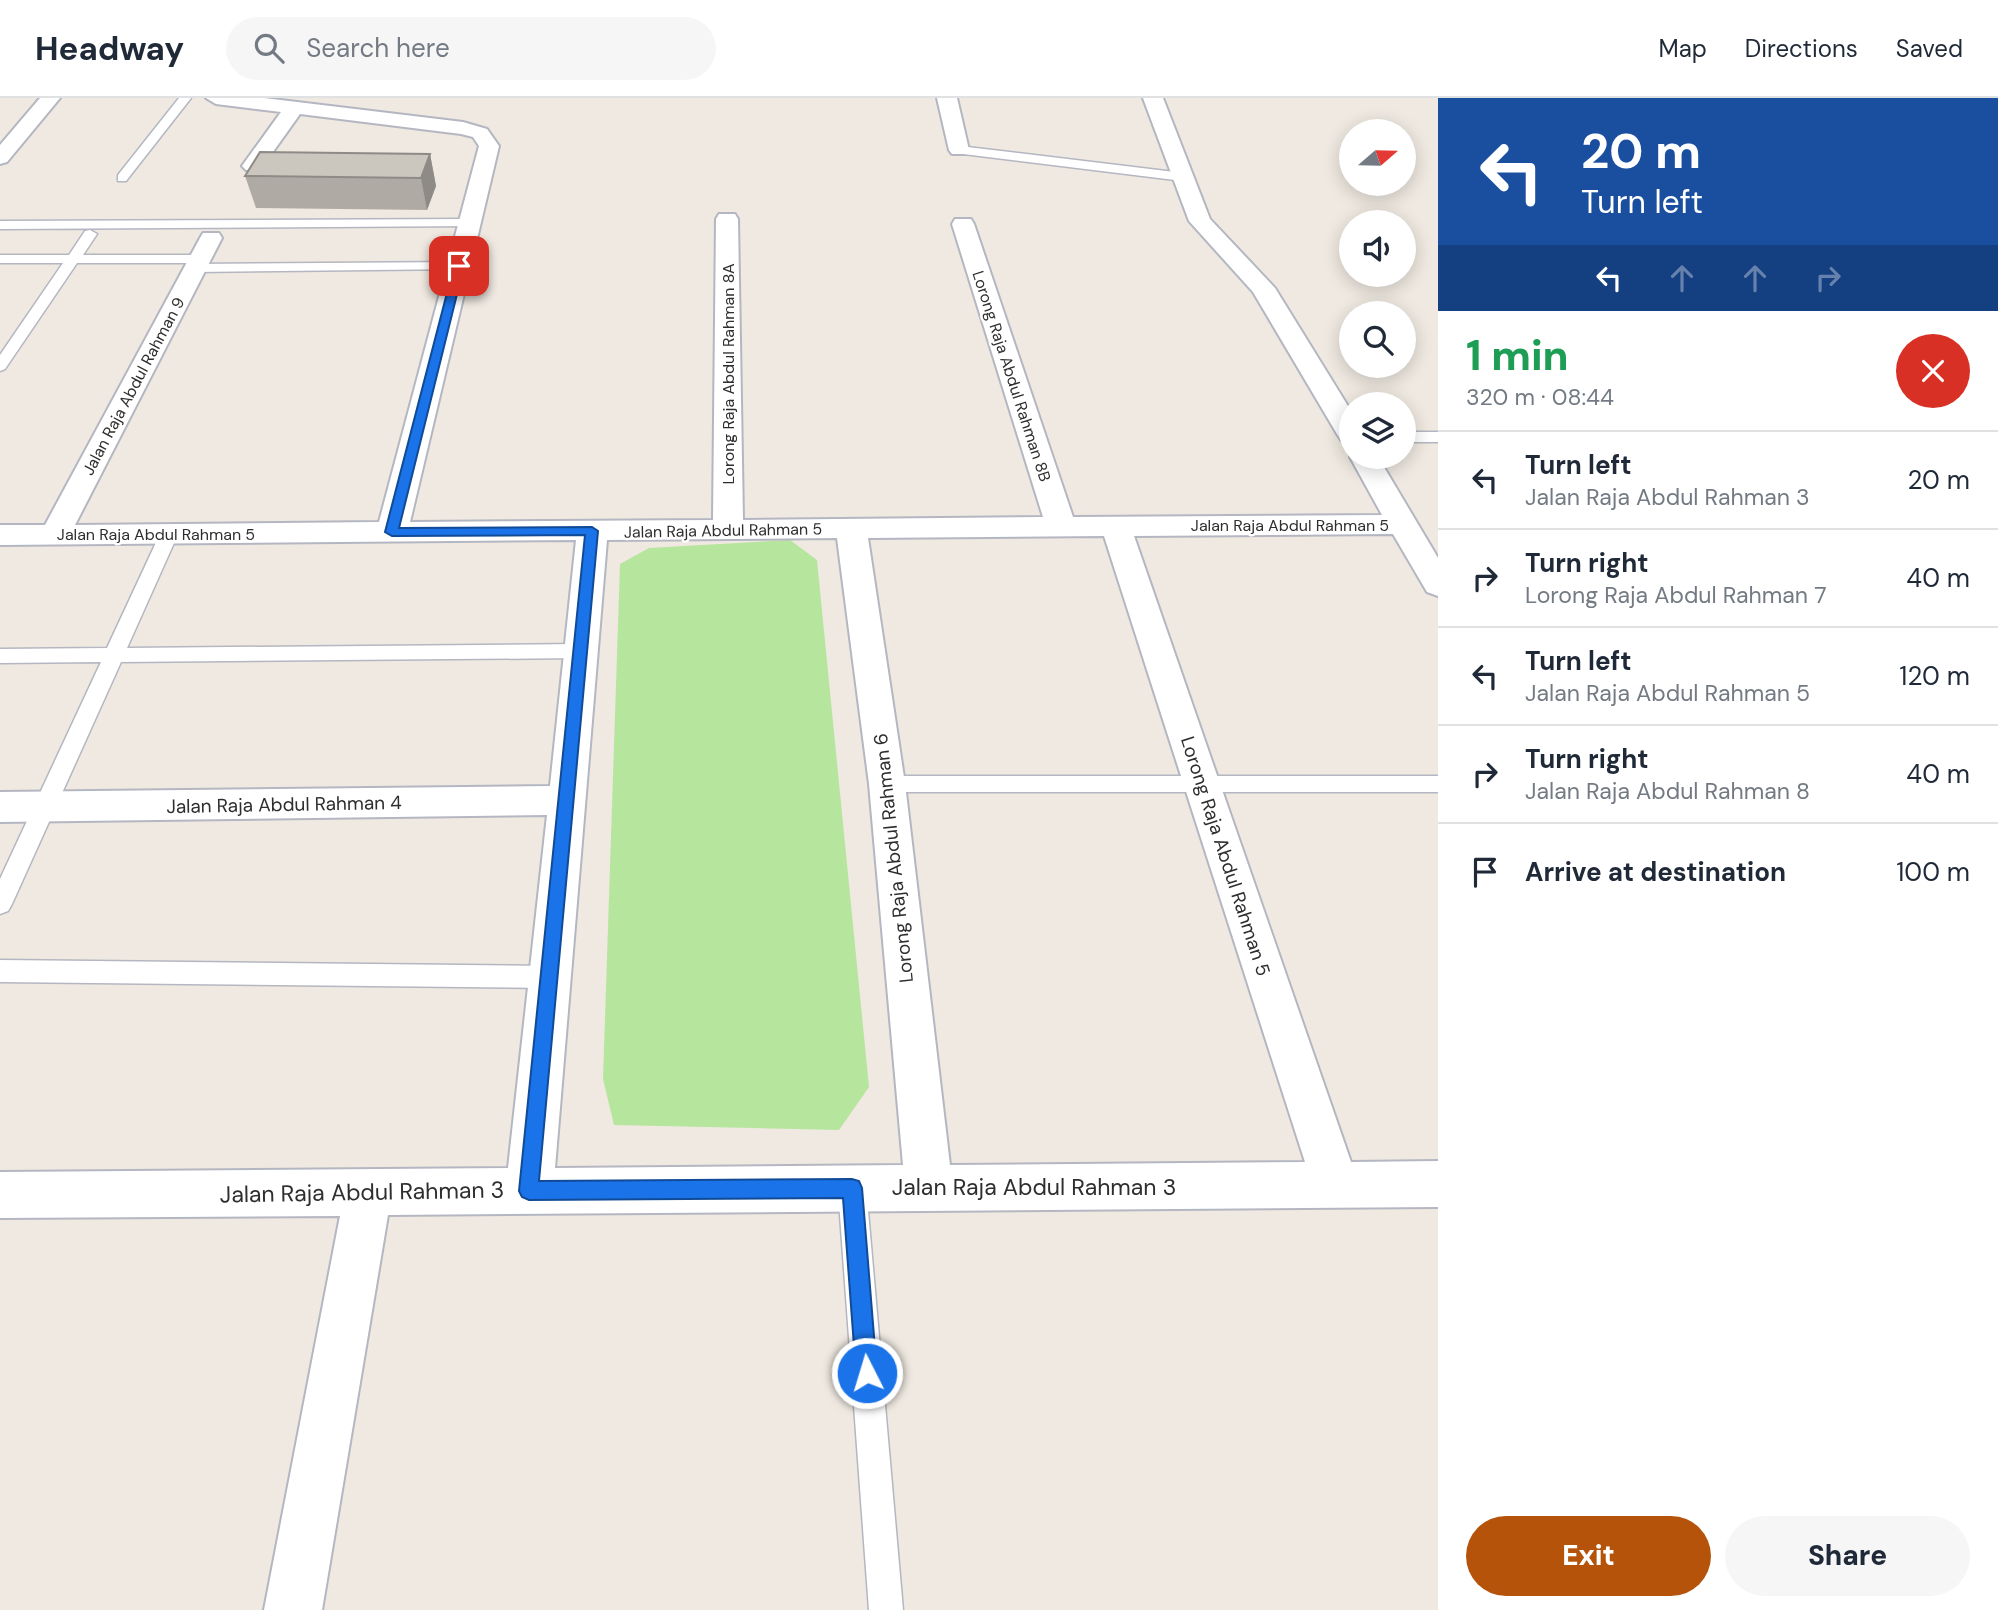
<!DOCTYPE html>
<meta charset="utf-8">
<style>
body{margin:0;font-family:"DM Sans",sans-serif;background:#f6f6f7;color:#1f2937;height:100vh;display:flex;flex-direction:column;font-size:26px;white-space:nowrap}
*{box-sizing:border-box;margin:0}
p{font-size:23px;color:#747a83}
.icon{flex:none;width:38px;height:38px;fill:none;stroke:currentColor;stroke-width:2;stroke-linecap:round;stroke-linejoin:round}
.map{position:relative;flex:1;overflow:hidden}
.details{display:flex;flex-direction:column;background:#fff;width:560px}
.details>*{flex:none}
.hud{background:#1a4fa0;color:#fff;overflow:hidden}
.needle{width:46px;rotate:70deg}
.controls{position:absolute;left:1339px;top:21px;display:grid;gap:14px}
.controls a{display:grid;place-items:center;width:77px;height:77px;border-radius:50%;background:#fff;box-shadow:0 4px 18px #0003;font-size:35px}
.pin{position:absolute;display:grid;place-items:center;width:60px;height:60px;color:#fff;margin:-30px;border-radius:14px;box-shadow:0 4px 10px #0006}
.me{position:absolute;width:77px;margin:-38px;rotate:355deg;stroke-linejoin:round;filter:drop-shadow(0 0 5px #0008)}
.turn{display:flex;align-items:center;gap:24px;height:147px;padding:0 28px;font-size:32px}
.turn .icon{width:91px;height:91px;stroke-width:2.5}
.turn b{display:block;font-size:49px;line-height:60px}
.lanes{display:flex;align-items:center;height:66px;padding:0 28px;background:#0003;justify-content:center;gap:35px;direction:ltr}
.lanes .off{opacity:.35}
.round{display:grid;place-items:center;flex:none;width:74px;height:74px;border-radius:37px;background:#f6f6f7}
.head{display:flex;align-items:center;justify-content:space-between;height:119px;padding:0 28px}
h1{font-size:42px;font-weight:800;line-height:52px;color:#1e9e55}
.primary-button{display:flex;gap:14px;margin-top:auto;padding:14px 28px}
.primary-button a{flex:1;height:80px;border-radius:42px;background:#b45309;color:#fff;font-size:28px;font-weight:800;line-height:80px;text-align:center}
.primary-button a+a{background:#f6f6f7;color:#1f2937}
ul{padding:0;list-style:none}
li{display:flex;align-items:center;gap:21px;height:98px;padding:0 28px;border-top:2px solid #e0e1e3}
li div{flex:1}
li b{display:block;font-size:26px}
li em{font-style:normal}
header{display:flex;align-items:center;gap:42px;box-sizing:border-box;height:98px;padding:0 35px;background:#fff;border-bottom:2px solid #e0e1e3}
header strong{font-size:33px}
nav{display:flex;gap:38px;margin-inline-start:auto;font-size:24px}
.search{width:490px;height:63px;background:#f6f6f7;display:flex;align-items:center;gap:18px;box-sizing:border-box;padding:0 24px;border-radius:38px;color:#747a83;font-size:26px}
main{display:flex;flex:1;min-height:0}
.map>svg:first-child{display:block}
.green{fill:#b6e59e}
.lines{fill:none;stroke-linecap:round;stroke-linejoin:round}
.service-casing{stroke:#b4b7c1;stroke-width:3}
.minor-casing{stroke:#b4b7c1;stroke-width:4}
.service{fill:#fff;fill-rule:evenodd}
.minor{fill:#fff;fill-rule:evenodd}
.wall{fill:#afaba4}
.shaded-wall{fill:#8e8b86}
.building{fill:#cbc7bf;stroke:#8e8b86;stroke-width:2}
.route{fill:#1a73e8;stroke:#114b97;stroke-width:2}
.labels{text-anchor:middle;stroke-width:5;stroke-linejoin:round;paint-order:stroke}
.far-street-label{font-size:16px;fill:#2e2e2e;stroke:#fff}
.street-label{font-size:19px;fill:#2e2e2e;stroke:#fff}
.near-street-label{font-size:23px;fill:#2e2e2e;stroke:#fff}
</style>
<header>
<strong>Headway</strong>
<div class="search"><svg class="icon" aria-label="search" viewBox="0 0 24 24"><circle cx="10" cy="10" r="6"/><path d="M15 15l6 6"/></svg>Search here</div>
<nav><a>Map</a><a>Directions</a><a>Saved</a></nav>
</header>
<main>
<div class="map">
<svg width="1438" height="1512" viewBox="0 0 1438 1512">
<rect width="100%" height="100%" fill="#efe9e1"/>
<path class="green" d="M790,442L817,462L869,989L839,1032L614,1027L603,981L620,466L649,450Z"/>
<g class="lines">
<g class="service-casing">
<path id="service" d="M179,0H191L126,83H118V77Z
M959,48L1183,75L1189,79L1183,83L955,55V49Z
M470,121L475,122V128L0,131V123Z
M90,132L97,136L83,157H200L207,161L200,165H77L5,271L0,273V257L63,165H0V157H69L85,133Z
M459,164L466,168L464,171L196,174L189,170L196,166Z
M1404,334H1438V344H1404Z
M169,430L178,436L127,550L582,546L589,548L592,553L589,558L582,560L121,564L12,806L8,813L0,816V781L101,564L0,565V551L107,550L160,436Z
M887,678H1438V694H887L879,692L876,686L879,680Z
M0,862L550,868L559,871L562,879L559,887L550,890L0,884Z
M852,1076L862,1080L866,1090L903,1512H869L838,1090L842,1080Z"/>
</g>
<g class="minor-casing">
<path id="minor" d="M40,0H60L7,64L0,66V47Z
M206,0H264L463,24L487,31L499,48L410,424L713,422L716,121L719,116H735L738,121L743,422L1043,419L952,126L955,121H971L974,126L1073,419L1382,417L1350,359H1378L1438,460V498L1427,494L1393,436L1134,438L1351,1064L1438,1063V1109L388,1117L322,1512H264L340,1118L0,1120V1074L508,1070L547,717L0,724V694L550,688L576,442L0,447V427H45L200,140L203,135H219L222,140L75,427L379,424L479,48L473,39L461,36L300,16L260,72H246L242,68L281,14L216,6ZM1104,438L1305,1064L950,1067L905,686L868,440ZM837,440L869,686L903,1067L555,1070L607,442Z
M937,0H957L969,52L966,56H952L949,52Z
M1143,0H1163L1210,121L1275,190L1351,313V344L1341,342L1337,336L1253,194L1189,123Z"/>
</g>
<use href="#service" class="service"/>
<use href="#minor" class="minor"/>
</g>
<path class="wall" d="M430,56L436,88L427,112L256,110L245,78Z"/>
<path class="shaded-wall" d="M430,56L436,88L427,112L421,80Z"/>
<path class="building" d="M260,54L430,56L421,80L245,78Z"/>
<path class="route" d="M459,165L464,168L399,430L592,429L598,433L539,1083L852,1081L859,1083L862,1090L877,1275L874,1282L867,1286L859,1282L856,1275L843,1100L529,1102L522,1099L519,1093L585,437L392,438L385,434L454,168Z"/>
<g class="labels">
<g class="far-street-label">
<text transform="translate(728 276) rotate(-90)" y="6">Lorong Raja Abdul Rahman 8A</text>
<text transform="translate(1012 278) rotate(72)" y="6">Lorong Raja Abdul Rahman 8B</text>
<text transform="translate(133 288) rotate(-62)" y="6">Jalan Raja Abdul Rahman 9</text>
<text x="1290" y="433">Jalan Raja Abdul Rahman 5</text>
<text transform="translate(723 432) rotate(-1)" y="6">Jalan Raja Abdul Rahman 5</text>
<text x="156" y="442">Jalan Raja Abdul Rahman 5</text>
</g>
<g class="street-label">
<text transform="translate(284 706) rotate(-1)" y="7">Jalan Raja Abdul Rahman 4</text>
<text transform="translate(1226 758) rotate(72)" y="7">Lorong Raja Abdul Rahman 5</text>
<text transform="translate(893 760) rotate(-96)" y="7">Lorong Raja Abdul Rahman 6</text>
</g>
<g class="near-street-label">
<text x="1034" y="1097">Jalan Raja Abdul Rahman 3</text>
<text transform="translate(362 1094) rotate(-1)" y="8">Jalan Raja Abdul Rahman 3</text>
</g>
</g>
</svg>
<div class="controls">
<a><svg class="needle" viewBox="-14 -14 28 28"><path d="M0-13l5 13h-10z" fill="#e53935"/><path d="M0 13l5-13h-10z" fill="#747a83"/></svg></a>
<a><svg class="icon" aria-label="sound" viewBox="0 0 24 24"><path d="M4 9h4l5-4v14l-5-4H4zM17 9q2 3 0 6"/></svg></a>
<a><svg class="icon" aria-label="search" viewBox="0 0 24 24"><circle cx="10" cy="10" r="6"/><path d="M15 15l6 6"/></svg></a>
<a><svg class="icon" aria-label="layers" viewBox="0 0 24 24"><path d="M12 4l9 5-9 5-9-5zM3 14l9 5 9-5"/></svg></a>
</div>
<div class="pin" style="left:459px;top:168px;background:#d93025"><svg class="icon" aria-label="arrive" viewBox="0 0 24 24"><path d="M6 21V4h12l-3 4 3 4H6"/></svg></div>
<svg class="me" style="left:867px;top:1275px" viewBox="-20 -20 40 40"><circle r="17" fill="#1a73e8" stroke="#fff" stroke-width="3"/><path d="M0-11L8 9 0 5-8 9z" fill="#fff"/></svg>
</div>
<section class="details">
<div class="hud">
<div class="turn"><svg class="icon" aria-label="left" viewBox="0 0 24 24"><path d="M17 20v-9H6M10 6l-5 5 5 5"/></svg><div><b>20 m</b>Turn left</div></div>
<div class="lanes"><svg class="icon" aria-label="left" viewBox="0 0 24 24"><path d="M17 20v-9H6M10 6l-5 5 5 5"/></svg><svg class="icon off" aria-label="ahead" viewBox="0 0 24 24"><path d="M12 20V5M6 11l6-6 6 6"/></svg><svg class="icon off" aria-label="ahead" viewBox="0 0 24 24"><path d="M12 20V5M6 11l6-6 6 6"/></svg><svg class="icon off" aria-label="right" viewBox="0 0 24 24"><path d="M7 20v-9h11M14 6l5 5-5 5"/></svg></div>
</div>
<div class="head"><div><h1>1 min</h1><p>320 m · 08:44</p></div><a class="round" style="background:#d93025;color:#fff"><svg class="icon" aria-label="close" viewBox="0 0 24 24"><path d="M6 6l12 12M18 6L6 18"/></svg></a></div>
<ul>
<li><svg class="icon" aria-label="left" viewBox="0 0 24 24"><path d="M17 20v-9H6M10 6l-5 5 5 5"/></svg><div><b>Turn left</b><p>Jalan Raja Abdul Rahman 3</p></div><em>20 m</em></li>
<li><svg class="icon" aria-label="right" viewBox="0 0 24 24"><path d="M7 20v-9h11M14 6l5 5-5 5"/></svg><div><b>Turn right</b><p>Lorong Raja Abdul Rahman 7</p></div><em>40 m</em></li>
<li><svg class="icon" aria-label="left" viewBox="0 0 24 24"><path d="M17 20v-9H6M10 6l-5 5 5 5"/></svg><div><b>Turn left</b><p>Jalan Raja Abdul Rahman 5</p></div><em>120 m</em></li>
<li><svg class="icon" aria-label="right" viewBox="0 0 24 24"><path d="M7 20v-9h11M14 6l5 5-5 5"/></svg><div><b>Turn right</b><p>Jalan Raja Abdul Rahman 8</p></div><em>40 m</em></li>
<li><svg class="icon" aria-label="arrive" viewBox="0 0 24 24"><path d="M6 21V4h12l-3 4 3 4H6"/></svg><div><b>Arrive at destination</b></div><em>100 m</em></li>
</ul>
<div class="primary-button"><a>Exit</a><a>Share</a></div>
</section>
</main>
